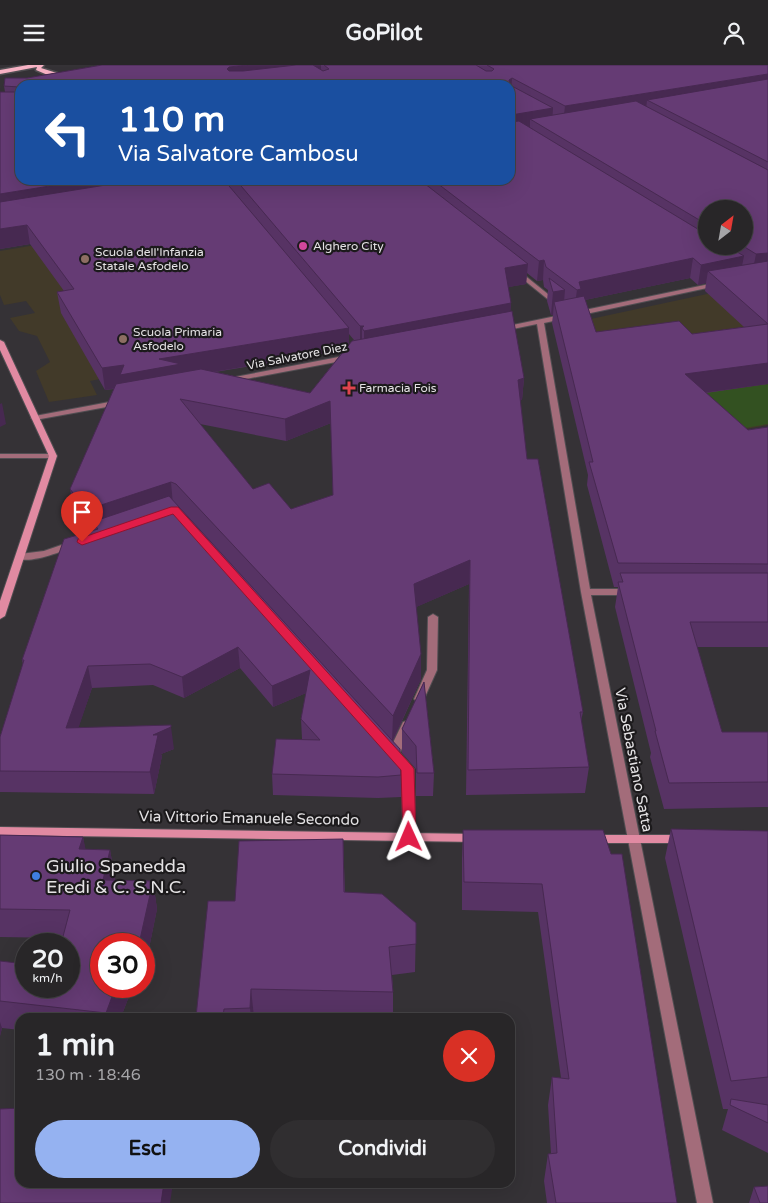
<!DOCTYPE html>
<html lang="it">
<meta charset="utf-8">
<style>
body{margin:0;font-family:"Varela Round",sans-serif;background:#302e30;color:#f1f3f6;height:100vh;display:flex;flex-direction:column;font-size:19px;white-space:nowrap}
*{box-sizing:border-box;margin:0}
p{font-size:16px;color:#a5a5a8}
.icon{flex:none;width:28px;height:28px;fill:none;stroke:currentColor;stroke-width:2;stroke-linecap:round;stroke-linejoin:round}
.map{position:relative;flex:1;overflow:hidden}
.side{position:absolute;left:15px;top:948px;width:500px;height:175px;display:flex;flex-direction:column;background:#282628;border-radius:15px;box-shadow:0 5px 20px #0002,0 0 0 1px #444345}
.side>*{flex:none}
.hud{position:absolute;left:15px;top:15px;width:500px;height:105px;border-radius:15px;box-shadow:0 5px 20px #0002,0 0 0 1px #444345;background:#1a4fa0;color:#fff;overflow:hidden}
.needle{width:32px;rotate:31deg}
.tools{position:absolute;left:698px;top:135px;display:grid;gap:10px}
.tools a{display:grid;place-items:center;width:55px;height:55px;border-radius:50%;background:#282628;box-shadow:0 5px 20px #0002,0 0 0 1px #444345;font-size:25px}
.speed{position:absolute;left:15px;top:868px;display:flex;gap:10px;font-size:25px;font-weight:700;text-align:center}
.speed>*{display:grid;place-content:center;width:65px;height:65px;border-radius:50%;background:#282628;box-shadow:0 5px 20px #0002,0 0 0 1px #444345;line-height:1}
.speed small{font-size:12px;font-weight:400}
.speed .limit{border:8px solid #d22;background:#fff;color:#111}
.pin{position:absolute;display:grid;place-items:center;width:42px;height:42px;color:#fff;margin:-51px -21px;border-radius:50% 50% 50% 0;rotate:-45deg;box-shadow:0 0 5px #0007}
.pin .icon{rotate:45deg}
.me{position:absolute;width:55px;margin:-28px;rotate:359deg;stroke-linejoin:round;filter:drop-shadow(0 0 4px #0008)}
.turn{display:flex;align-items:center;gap:18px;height:105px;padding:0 20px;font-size:22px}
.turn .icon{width:65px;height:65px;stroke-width:2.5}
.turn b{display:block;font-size:35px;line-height:42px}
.round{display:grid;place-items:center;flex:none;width:52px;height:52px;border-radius:26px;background:#302e30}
.headline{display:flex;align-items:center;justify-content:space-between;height:85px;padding:0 20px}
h1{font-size:30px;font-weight:700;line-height:38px}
.primary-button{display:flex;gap:10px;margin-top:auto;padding:10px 20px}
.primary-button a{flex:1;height:58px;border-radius:30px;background:#95b2f1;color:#111;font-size:20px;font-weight:700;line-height:58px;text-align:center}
.primary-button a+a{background:#302e30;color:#f1f3f6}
header{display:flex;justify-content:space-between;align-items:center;height:65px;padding:0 20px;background:#282628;font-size:22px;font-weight:700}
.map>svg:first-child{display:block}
.education{fill:#423a29}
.green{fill:#335121}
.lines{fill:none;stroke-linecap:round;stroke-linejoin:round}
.street-casing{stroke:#514e52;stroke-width:2}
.secondary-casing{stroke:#514e52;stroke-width:2}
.primary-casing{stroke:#514e52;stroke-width:3}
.street{fill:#a36c7a;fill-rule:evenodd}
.secondary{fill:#e18aa2;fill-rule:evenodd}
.primary{fill:#f7b2c4;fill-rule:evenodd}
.wall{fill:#573364;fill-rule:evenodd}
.shaded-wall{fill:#472951}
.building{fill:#653b74;stroke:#472951;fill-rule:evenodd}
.route{fill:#e11d48;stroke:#92132f}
.hotel-dot{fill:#d1479c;stroke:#1c1a1c;stroke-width:2}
.education-dot{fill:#8d6e63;stroke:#1c1a1c;stroke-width:2}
.health-dot{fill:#e0444e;stroke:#1c1a1c;stroke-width:2}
.shop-dot{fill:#3f7fe0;stroke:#1c1a1c;stroke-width:2}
.labels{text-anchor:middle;stroke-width:4.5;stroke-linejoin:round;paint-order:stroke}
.far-poi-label{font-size:12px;fill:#e4e2e4;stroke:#1c1a1c;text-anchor:start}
.far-street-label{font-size:12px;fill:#e4e2e4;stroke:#1c1a1c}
.street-label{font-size:15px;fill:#e4e2e4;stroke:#1c1a1c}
.near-poi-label{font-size:18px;fill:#e4e2e4;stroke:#1c1a1c;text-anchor:start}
</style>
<header><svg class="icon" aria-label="menu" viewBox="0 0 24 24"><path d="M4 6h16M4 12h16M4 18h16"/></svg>GoPilot<svg class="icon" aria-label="person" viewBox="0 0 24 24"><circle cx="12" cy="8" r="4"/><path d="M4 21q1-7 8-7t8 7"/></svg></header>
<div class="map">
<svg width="768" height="1138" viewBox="0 0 768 1138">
<rect width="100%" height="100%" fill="#353236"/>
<path class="education" d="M142,162L120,310L90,316L97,330L49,337L36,306L50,297L37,271L19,266L10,253L35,248L26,236L4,240L0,230V186Z
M768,216V360L723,368L572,258Z"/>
<path class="green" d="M768,319V359L710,369L674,332Z"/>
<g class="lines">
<g class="street-casing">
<path id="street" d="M514,205H518L559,238V240H555L514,207Z
M719,217L722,219L721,220L544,258L590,524H630L635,527L630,530H591L713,1138H697L581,527L537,259L503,266L499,264L503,262Z
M349,290H352V294L230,317L226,315L230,313Z
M120,335L124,337L123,339L35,355L31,353L35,351Z
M0,389H53L57,391L53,393H0Z
M73,476L76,477L78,479L76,481C63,486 26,501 15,492L20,489L44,486Z
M433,549L438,552L437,605L424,634L419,638L414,634L427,605L428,552Z
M407,656L411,657L412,660L400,688L414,704L415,772L413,775L409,776L405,775L403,772L402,705L386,686L391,682L403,657Z"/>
</g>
<g class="secondary-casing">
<path id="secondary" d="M0,275L4,277L57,391L5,551L0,554V536L49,391L0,285Z
M0,762L477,769L481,770L483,773L481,776L477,777L0,770Z
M594,770H682L686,771L688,774L686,777L682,778H594L590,777L588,774L590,771Z"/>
</g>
<g class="primary-casing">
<path id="primary" d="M28,0H44L41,3L60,9L50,11L36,5L37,2L0,9V5Z"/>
</g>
<use href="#street" class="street"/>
<use href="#secondary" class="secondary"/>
<use href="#primary" class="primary"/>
</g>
<path class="wall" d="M102,0H768V319L706,328L748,365L768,362V582H697L722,667H768V742L664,744L650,692L651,688L615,542L618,522H614L587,420L588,410L552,258L553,250H551L547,236L548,225L544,222L543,215L537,216L527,208L526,219L508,222L511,238L510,247L524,313L522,335H520L527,394L583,647L581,656L589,702L585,728L466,730L469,519L416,542L421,614L393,676L401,710V732L378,733L273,730L272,709L302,674L301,654L306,628L273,642L240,603L184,633L153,620L92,623L78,663L174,684L161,689L162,691L154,729L0,727V672L23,599L22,595L89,467L74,447L70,424L114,324L105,325L61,248L57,227L64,226L30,179L0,184L5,27L4,21L27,13ZM20,20L510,115H225V116ZM706,144L744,181H706ZM690,213L698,220L706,218L705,226L744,262L692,269L596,267L585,235ZM349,269L354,275L349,280ZM344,285L310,328L215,307L270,298ZM331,358L333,430L291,444L253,424L200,359L286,376Z
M424,617L434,708L433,731H416V704L402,688V664Z
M671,764L768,766V1088L722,1065L728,1044H723L665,793Z
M463,765H603L677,1138H547L544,1116L548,1089H551L548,1040L552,1012L561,1013L538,847L462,845V793Z
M0,770L83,772L85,784L110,785L115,813V815L153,816L157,844L144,908V879H101V921H133L121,952H20V965L2,963L0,971V896L69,921L62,873L0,872Z
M343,774L345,827L416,858L415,907L392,910L393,927V952H196L235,836Z
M754,1122L768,1138H749Z"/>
<path class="shaded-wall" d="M248,0H302L230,18L227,4L229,2Z
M313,0H321V6Z
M768,9V25L647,35L646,45L563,58L565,41Z
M512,13L511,29L509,15Z
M553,43L552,60L530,54V64L510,67L511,50Z
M87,115H202L0,148V129Z
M27,160L30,179L0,184V164Z
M768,188V207L752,209L756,189Z
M744,191L740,211L708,206L706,218L698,220L701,200Z
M693,193L690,213L580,236L574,246L577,225L579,217Z
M544,195L543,215L537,216L539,196Z
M528,199L526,219L504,223L505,203Z
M565,225L563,248L554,237L553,250H551L553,227Z
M511,238L510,258L364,287V266L362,263V282L360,283V261Z
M349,263V284L105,325L102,303Z
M768,298V319L681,331L685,309Z
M524,313L522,335L516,336L518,315Z
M330,336L331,358L286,376L285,354Z
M2,338L6,359L0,362V339Z
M171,417L173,440L98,464L92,457L94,467L90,469L86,445Z
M470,495L469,519L414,543V519Z
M238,582L240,603L184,633L182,612Z
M421,589V614L392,677L393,651Z
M88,601L92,623L71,685L66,663Z
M310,605L311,626L273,642L272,621Z
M171,662L174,684L161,689L162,691L154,729L150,707L153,670Z
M83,772L89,800L79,784Z
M110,785L115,813L109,843L103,815Z
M153,816L157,844L144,908V879H139Z
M116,921H133L121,952H107L106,948Z
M251,924L254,952H251L250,943Z
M0,957L2,963L0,971Z
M164,1118H173L170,1138H161Z"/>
<path class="building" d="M102,0H248L229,2L227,4L229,6H243L296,0H313L323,6L329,4L324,0H476L486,6H492L494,4L487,0H768V9L565,41L512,13L509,15L510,20L553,43L511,50L510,56V20H20V115H87L0,129V27H17L19,22L4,21L5,13H27Z
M768,14V97L647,35Z
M636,36L768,105V188L756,189L743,181H744V144H706V159L530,54Z
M519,56L706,169V181H727L744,191L701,200L693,193L579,217L581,224L577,225L546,202L544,195L539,196L433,115H510V57Z
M137,115H224L349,263L159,294L181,299L120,310L124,300L102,303L57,227L74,224L27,160L0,164V137Z
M236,115H420L528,199L505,203L511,238L364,266L362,263L364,261H360Z
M768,196V259L708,206Z
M549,213L565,225L553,227Z
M584,231L596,267L679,256L692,269L768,259V298L685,309L748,365L768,362V499L618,498L589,397H593L554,237Z
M512,246L524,313L518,315L527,394H538L583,647H580L589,702L468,705L470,495L414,519L421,589L393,651L176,419L171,417L86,445L70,424L116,319L201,304L310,328L352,276ZM180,334L285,354L330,336L333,430L291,444L269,418L253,424Z
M169,431L400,684L401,710L378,712L272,709L276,674L320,675L301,654L310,605L272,621L238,582L182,612L150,599L88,601L66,663L171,660V662L153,670H158L150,707L0,706V672L24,595H22L64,474L98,464L92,457Z
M620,508H768V557H690L722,667H768V717L669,718L655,666H656L618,517H623Z
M424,617L434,708H417L416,681L402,664Z
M671,764L768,766V1012L731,1016Z
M463,765H603L611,789H622L677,1138H556L548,1089L557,1088L552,1012L569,1014L542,819L464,817Z
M0,770L83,772L79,784L110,785L103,815L153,816L139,879H101V921H116L106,948L0,936V896L26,899V921H69V879H61L70,845L0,844Z
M343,774L344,827L382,829L416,858V879L389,882L393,927L251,924L250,943L224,944L223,952H196L208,836H235L239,776Z
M123,948L148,952H122Z
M731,1034L768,1040V1058L730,1040Z
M20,1043V1118H164L161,1138H0V1044Z
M768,1121V1138H760L754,1122Z"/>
<path class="route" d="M171,442H178L412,701L414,704L416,772L414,775H405L403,772L401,705L173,449L85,479L82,480L77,477L78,474Z"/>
<circle class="hotel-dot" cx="303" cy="181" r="5"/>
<g class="education-dot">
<circle cx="85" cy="194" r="5"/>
<circle cx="123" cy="274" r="5"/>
</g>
<path class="health-dot" d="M346.5 315.5h5v5h5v5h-5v5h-5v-5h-5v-5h5z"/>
<circle class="shop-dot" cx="36" cy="811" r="5"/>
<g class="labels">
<g class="far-poi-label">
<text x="313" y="185">Alghero City</text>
<text x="95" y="191">Scuola dell'Infanzia<tspan x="95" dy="14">Statale Asfodelo</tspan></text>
<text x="133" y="271">Scuola Primaria<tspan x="133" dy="14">Asfodelo</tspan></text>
<text x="359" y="327">Farmacia Fois</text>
</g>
<g class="far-street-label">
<text transform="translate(297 291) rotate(-11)" y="4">Via Salvatore Diez</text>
</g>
<g class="street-label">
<text transform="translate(634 695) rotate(79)" y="5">Via Sebastiano Satta</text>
<text transform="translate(249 753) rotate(1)" y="5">Via Vittorio Emanuele Secondo</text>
</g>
<g class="near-poi-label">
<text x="46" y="807">Giulio Spanedda<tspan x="46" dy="21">Eredi &amp; C. S.N.C.</tspan></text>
</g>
</g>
</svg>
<div class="tools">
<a><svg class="needle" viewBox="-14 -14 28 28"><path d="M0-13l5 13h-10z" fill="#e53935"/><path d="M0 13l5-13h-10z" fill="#a5a5a8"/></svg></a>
</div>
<div class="speed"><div>20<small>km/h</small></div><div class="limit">30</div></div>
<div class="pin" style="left:82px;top:477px;background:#d93025"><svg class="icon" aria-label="arrive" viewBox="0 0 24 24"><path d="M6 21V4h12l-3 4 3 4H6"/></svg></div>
<svg class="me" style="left:409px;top:772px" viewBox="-20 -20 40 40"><path d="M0-17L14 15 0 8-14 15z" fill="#e11d48" stroke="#fff" stroke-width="4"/></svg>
<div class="hud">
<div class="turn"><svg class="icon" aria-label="left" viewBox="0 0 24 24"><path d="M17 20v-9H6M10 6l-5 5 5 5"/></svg><div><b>110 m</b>Via Salvatore Cambosu</div></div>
</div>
<section class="side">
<div class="headline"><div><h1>1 min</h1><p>130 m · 18:46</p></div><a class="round" style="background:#d93025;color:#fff"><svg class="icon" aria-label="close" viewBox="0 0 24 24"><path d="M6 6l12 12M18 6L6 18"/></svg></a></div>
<div class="primary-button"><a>Esci</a><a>Condividi</a></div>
</section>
</div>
